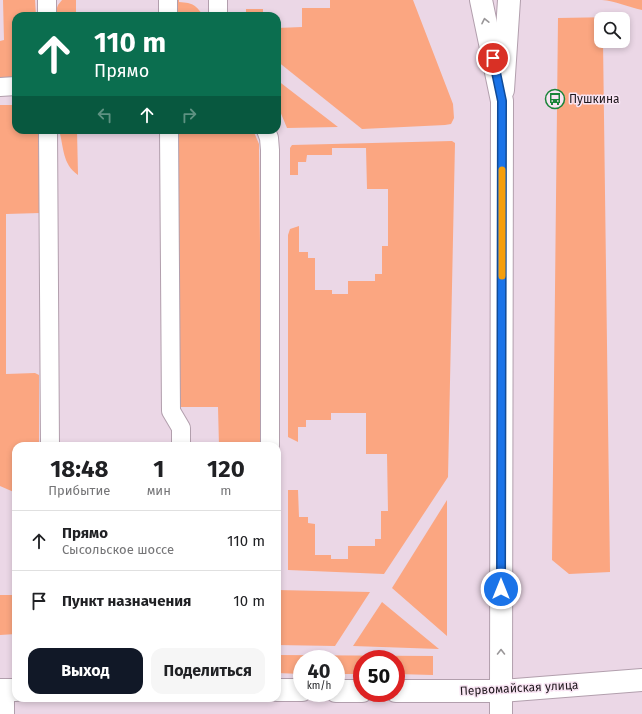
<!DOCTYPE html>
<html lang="ru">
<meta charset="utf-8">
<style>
body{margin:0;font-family:"Fira Sans",sans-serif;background:#f6f6f6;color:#202124;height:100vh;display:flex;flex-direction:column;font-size:15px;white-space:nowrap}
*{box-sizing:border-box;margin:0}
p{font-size:13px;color:#757577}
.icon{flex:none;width:22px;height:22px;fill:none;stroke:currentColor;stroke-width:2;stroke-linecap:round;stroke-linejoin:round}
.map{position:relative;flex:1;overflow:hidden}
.details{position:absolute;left:12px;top:442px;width:269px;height:260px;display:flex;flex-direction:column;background:#fff;border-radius:12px;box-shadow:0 2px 6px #0003}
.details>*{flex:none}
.guide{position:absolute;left:12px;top:12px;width:269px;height:122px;border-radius:12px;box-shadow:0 2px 6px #0003;background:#0b6e4f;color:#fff;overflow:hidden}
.fabs{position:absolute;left:594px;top:12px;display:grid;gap:8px}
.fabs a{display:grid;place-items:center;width:36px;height:36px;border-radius:8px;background:#fff;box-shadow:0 2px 6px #0003;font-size:20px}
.speed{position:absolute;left:293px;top:650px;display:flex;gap:8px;font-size:20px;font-weight:700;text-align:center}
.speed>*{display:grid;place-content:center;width:52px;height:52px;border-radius:50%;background:#fff;box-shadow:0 2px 6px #0003;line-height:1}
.speed small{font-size:10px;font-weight:400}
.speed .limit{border:6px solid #d22;background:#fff;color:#111}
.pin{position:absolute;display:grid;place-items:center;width:34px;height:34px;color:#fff;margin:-17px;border:2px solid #fff;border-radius:50%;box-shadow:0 1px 4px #0007}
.me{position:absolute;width:44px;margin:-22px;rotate:0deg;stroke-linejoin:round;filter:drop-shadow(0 0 3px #0008)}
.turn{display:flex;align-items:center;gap:14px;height:84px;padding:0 16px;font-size:18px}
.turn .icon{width:52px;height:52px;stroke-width:2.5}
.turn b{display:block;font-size:28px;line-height:34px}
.lanes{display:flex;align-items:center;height:38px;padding:0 16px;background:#0003;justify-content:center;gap:20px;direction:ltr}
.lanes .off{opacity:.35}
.eta{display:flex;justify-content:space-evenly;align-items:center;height:68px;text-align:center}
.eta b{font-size:24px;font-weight:700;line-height:28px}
.action{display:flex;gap:8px;margin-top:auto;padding:8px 16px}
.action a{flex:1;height:46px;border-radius:12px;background:#111827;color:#fff;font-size:16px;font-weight:700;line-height:46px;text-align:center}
.action a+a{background:#f6f6f6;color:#202124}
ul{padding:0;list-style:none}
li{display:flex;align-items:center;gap:12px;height:60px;padding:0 16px;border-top:1px solid #e0e0e0}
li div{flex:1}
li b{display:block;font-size:15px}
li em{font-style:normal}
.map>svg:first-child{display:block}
.green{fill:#fba681}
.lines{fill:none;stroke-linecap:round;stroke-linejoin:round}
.service-casing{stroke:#b29fad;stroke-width:20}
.minor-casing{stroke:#b29fad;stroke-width:24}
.tertiary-casing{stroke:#b29fad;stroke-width:24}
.secondary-casing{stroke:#b29fad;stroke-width:24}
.service{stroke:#fff;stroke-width:18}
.minor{stroke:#fff;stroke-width:22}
.tertiary{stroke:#fff;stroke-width:22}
.secondary{stroke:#fff;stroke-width:22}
.oneway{stroke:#9a9799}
.route-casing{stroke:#114b97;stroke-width:10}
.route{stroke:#1a73e8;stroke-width:7}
.slow{stroke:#f59e0b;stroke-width:7}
.labels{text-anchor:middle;stroke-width:3;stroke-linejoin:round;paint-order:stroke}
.poi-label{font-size:12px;fill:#1e171c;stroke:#f8e4f3;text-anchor:start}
.street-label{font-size:12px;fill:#1e171c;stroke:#f8e4f3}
</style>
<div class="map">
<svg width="642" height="714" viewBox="0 0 642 714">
<rect width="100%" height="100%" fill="#ebd7e6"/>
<path class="green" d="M3,0H35L36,16H16V77L0,78V41L4,40Z
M62,0H76V16H54L58,5Z
M172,0H179V2C194,3 195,5 204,16H172Z
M330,0H413L453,104L454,118L451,124L445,125L362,129L277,61V28L302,27V8H330Z
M602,0H642V10C628,7 615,1 602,0Z
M246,9H263V16H246Z
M615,17L618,19H601V41H603L610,572L569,574L552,560L558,18Z
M277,80L338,127L287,128L277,104Z
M0,105H16V130H38L40,213L6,214V374L35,373L39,375V446H16V493L0,486Z
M59,130H77L78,175C62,164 64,147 59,130Z
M174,130H253L259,144L262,446H219L218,407H178Z
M452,141L455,143L448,477L384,574L288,570V490H298L299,517H308V523L315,524V555H331V559H348V546H375V539H381V511H388L387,454H366V413H331V420H306V427H298V442L288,437V235L290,229L299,226V252H308V258H315V290H332V294H348V281H375V274H382V246H388V189H367L366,148H332V155H307L306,162H298V175H290V148L292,145Z
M447,500V636L392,588Z
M277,590L370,592L335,646L277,645Z
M0,595H16V634L0,635Z
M382,602L439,649L353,646Z
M277,655L433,656V675L396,674V659H362V674H336V659H302V674L277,673Z"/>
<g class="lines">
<g class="service-casing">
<path id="service" d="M47,0V16
M168,0V16
M218,16V0
M0,87L16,86
M48,130L50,446
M169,130L171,411L181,428V446
M266,130L269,138L270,150V446
M5,690V714"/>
</g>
<g class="minor-casing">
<path id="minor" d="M503,90L509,0"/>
</g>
<g class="tertiary-casing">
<path id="tertiary" d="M0,690H16
M277,690H302
M336,691H362
M396,691H501V714"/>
</g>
<g class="secondary-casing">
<path id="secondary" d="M481,0L502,101L501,691L642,680"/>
</g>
<use href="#service" class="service"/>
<use href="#minor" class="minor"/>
<use href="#tertiary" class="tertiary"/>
<use href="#secondary" class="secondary"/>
</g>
<defs><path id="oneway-chevron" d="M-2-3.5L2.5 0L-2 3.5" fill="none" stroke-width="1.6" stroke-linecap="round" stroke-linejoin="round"/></defs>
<g class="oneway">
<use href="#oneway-chevron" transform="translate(485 21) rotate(-102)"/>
<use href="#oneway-chevron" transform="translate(501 652) rotate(-90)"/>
</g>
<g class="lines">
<g class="route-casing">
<path id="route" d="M493,58L502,101L501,589"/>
</g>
<use href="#route" class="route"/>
<path class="slow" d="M502,276V170"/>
</g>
<defs>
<g id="bus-ring" transform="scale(1)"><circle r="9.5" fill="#f8e4f3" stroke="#1a8439" stroke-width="1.5"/><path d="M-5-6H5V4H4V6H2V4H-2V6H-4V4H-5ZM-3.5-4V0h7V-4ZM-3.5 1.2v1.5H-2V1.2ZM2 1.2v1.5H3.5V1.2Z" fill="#1a8439"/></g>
</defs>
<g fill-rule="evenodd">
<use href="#bus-ring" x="555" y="99"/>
</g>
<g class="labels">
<g class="poi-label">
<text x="569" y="103">Пушкина</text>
</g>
<g class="street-label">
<text transform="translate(519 688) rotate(-3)" y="4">Первомайская улица</text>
</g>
</g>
</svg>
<div class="fabs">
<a><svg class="icon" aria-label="search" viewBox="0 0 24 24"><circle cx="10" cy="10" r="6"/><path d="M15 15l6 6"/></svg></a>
</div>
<div class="speed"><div>40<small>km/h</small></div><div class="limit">50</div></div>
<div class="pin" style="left:493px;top:58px;background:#d93025"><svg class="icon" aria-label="arrive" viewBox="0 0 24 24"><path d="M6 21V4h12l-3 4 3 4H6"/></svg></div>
<svg class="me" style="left:501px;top:589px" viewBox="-20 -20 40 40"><circle r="17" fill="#1a73e8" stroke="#fff" stroke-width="3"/><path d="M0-11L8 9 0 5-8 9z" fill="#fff"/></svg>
<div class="guide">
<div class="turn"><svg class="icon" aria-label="ahead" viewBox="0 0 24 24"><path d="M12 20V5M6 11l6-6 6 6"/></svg><div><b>110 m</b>Прямо</div></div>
<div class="lanes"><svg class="icon off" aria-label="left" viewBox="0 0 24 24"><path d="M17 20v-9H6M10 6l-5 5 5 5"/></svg><svg class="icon" aria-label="ahead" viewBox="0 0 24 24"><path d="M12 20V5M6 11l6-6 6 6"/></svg><svg class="icon off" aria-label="right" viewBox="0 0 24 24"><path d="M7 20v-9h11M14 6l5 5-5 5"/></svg></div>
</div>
<section class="details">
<div class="eta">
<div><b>18:48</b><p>Прибытие</p></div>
<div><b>1</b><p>мин</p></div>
<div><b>120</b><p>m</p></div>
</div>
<ul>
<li><svg class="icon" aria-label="ahead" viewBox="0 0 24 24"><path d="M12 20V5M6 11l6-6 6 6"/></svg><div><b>Прямо</b><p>Сысольское шоссе</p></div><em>110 m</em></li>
<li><svg class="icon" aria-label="arrive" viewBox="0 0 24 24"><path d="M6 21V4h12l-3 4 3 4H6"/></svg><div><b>Пункт назначения</b></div><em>10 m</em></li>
</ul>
<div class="action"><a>Выход</a><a>Поделиться</a></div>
</section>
</div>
